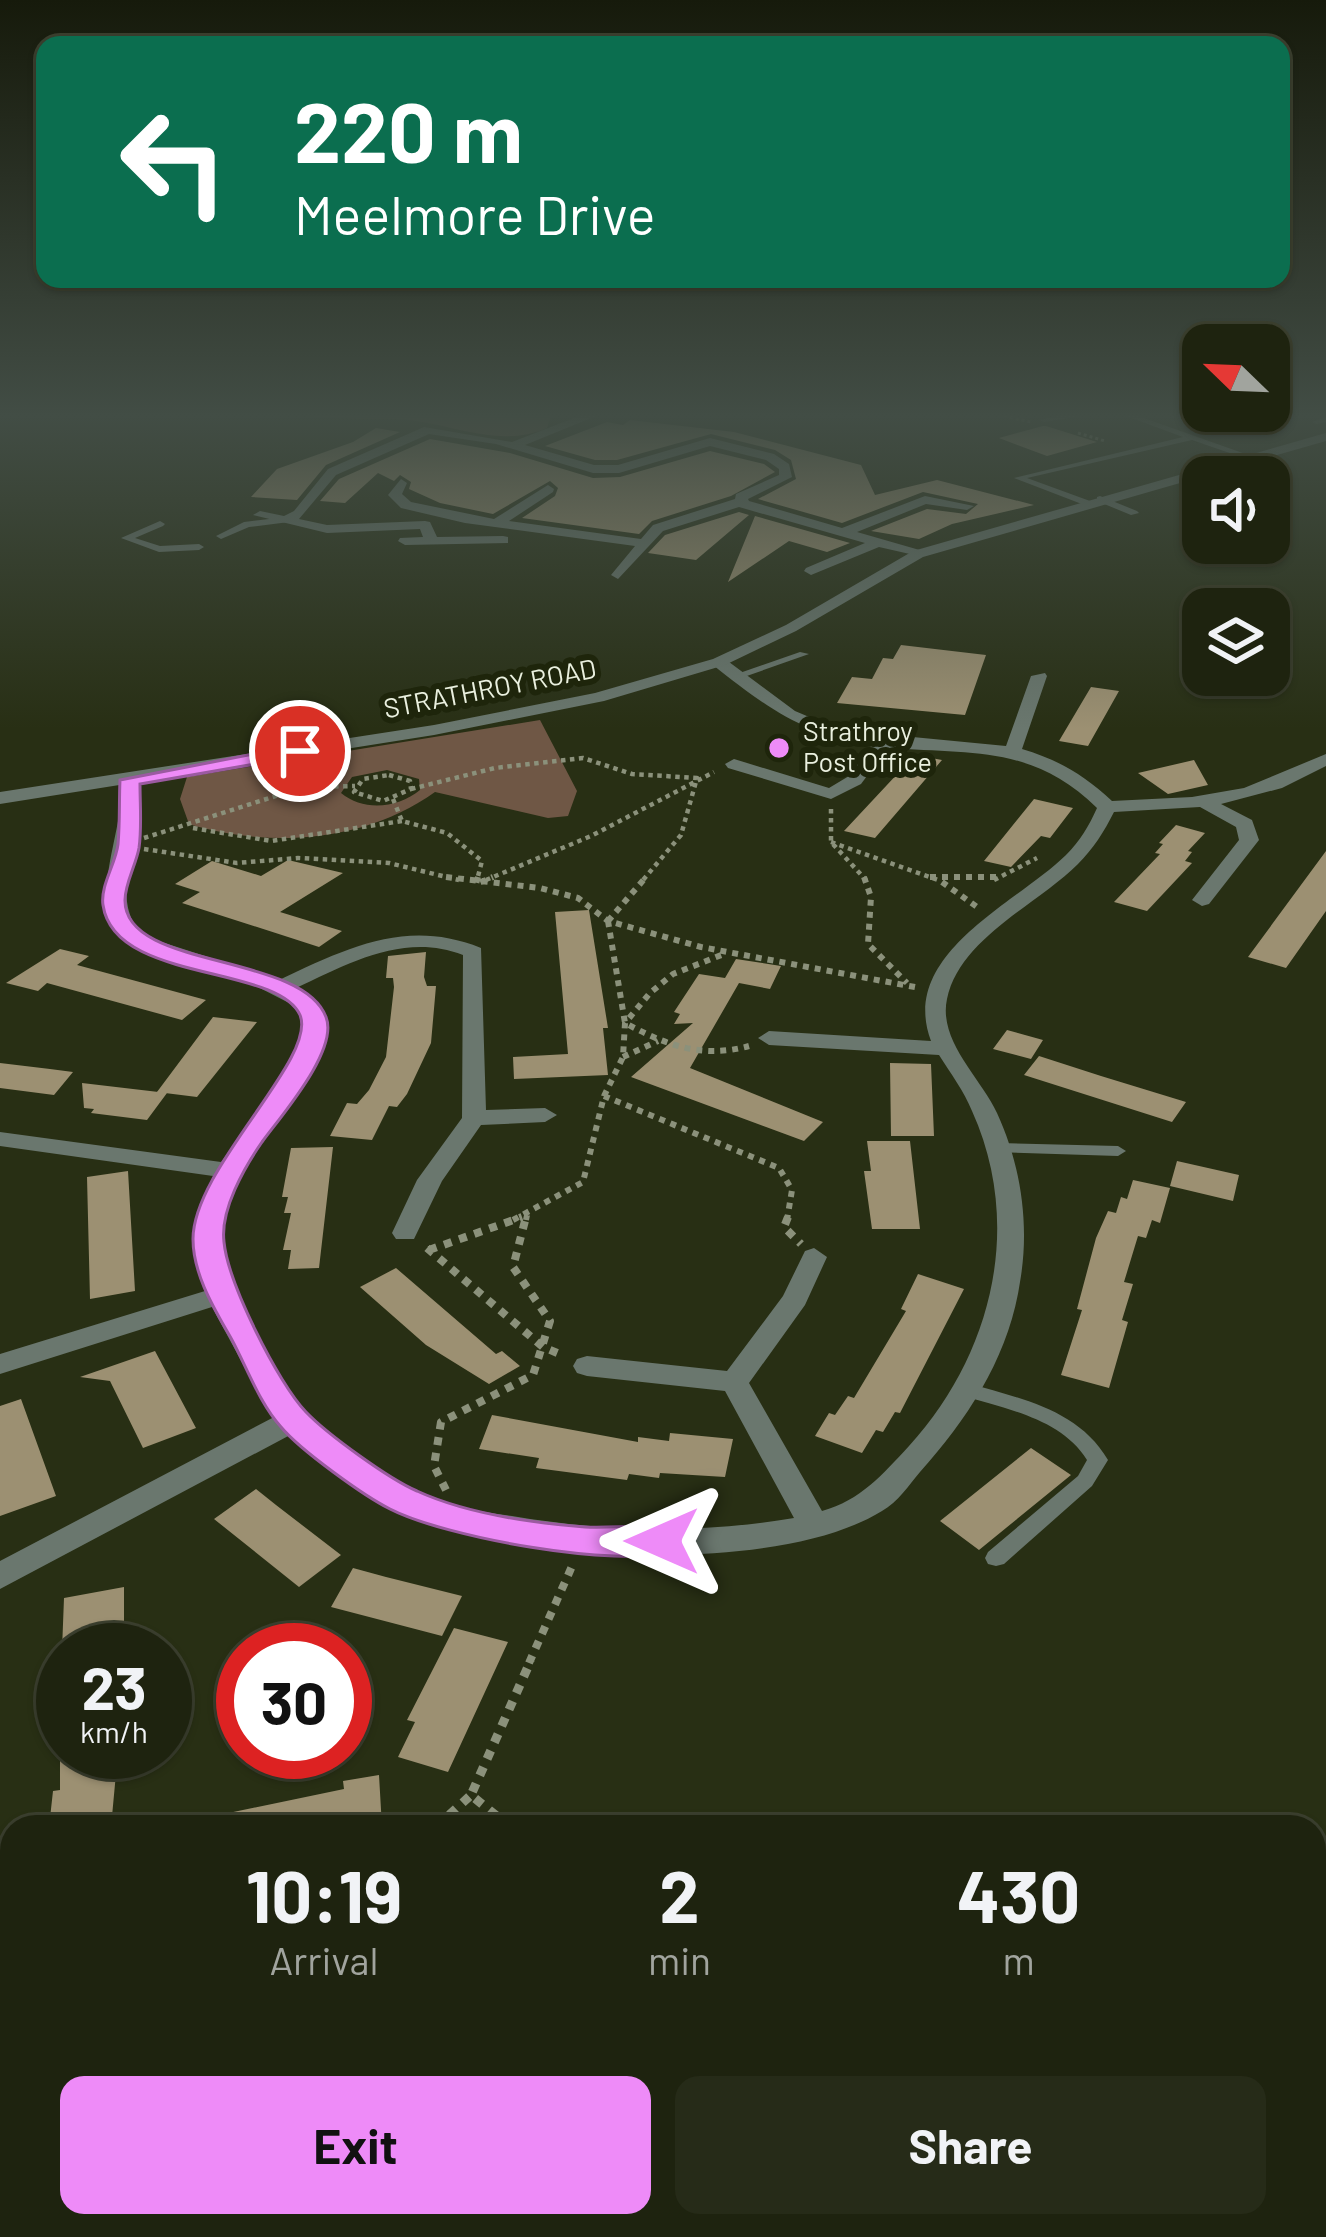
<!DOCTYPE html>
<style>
body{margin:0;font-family:Barlow,sans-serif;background:#262b18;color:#f1f3f6;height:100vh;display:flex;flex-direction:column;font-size:45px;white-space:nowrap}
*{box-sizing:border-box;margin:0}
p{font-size:39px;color:#a1a49e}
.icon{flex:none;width:66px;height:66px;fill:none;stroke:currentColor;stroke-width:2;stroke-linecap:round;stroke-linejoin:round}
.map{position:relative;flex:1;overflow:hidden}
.drawer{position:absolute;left:0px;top:1815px;width:1326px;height:423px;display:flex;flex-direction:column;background:#1e230f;border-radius:36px 36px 0 0;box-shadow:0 3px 9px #0004,0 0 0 3px #3c402f}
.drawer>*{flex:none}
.banner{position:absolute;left:36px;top:36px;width:1254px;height:252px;border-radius:24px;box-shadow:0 3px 9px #0004,0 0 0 3px #3c402f;background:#0b6e4f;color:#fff;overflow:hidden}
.needle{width:78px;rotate:293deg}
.controls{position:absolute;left:1182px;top:324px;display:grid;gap:24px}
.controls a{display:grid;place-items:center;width:108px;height:108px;border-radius:24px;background:#1e230f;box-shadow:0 3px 9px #0004,0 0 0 3px #3c402f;font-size:60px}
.speed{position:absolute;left:36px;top:1623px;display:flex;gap:24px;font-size:60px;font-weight:700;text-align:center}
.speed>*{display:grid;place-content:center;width:156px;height:156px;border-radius:50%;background:#1e230f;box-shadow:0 3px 9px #0004,0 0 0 3px #3c402f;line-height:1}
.speed small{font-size:30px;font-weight:400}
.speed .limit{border:18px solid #d22;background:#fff;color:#111}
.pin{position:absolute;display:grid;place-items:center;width:102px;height:102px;color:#fff;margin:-51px;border:6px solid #fff;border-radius:50%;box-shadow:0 3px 12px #0007}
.me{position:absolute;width:132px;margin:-66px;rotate:270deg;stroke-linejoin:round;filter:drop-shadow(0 0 9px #0008)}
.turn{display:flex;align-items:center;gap:42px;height:252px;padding:0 60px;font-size:54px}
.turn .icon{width:156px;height:156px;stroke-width:2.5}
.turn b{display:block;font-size:84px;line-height:102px}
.eta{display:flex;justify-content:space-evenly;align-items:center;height:204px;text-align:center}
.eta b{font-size:72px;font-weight:700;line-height:84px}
.primary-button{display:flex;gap:24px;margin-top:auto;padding:24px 60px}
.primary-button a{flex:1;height:138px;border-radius:24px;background:#ee8bf8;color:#111;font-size:48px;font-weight:700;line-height:138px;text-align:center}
.primary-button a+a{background:#262b18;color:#f1f3f6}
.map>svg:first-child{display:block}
.forest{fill:#6f5745;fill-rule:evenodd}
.water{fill:#2f524e;stroke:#67817a;stroke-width:3}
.building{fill:#9c9072}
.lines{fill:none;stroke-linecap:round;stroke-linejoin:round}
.path-far4{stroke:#8b917b;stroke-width:3;stroke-dasharray:3 3;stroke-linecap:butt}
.path-far3{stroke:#8b917b;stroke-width:4.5;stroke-dasharray:4.5 4.5;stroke-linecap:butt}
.path-far2{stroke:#8b917b;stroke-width:6;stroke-dasharray:6 6;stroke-linecap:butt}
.path-far1{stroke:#8b917b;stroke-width:8;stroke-dasharray:8 8;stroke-linecap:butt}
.path{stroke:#8b917b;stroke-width:9;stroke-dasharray:9 9;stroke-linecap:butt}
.service{fill:#6a776e;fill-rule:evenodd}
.minor{fill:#6a776e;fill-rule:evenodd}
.tertiary{fill:#6a776e;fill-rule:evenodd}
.route{fill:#ee8bf8;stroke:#9b5aa1;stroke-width:3}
.poi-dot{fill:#ee8bf8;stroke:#1e250b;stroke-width:4.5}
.labels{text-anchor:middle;stroke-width:12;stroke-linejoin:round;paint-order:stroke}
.far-street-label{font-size:27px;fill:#eaf0df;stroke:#1e250b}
.far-poi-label{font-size:27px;fill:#eaf0df;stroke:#1e250b;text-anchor:start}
</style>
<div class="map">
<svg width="1326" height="2237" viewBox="0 0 1326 2237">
<rect width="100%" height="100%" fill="#282f14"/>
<path class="forest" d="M310,416H551L547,428C498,450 448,421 396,419C367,418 340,420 310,416Z
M540,720L577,791L568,816L548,818L435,792C365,842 271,849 189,824L180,799L187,777ZM387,770L419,779L420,790C398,808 364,812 341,793L352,777Z"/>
<path class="water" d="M522,2226H1049L1079,2237H489Z"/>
<path class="building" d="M630,420L734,432L861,465L875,495L937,480L1034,505L952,524L919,539L871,531L927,509L966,514L978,504L923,492L842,523L758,499L796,479L791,460L775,450L711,434L617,460H595L545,446L607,422L623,425Z
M1043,426H1046L1097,442L1047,456L999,438Z
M376,428L400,432L326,465L297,500L251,497L277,469L353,442Z
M430,439L510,453L593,478L620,477L710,451L764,464L775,472L731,496L652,521L639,534L522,518L555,496L558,488L550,481L493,514L440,503L409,489L411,482L400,475L394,481L378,473L345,503L320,501L339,479Z
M739,512L749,515L696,560L648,553L665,535Z
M755,516L850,543L827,552L789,541L728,582Z
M901,645L986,655L965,715L837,703L852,677L872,679L883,658L893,659Z
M1091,687L1119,691L1088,746L1059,741Z
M915,755L942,760L875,838L844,831Z
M1194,760L1208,785L1168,794L1138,773Z
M1034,799L1073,808L1050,838L1041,836L1011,867L984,861Z
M1176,825L1205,833L1188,851L1192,852L1185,861L1192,863L1147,911L1114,902L1160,854L1155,853L1163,844L1159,843Z
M1326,851V911L1286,968L1248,957Z
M288,860L343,873L280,912L342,931L319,947L182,903L200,892L175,884L212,861L261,876Z
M589,910L608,1028H603L608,1075L514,1079L513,1057L568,1054L555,912Z
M60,949L89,956L77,965L206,1000L182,1020L47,983L38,991L6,983Z
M426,952L424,977L427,986H436L431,1043L407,1094L397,1107L389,1106L372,1140L330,1136L347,1103L357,1104L369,1090L386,1057L394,987L393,978H386L388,956Z
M736,959L781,966L770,989L739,983L690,1068L823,1122L804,1141L631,1077L693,1023L674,1024L680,1014L674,1012L699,974L725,978Z
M213,1017L257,1022L197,1097L157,1092Z
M1007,1030L1043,1040L1031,1059L993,1049Z
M1039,1056L1101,1076L1186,1102L1172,1122L1024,1075Z
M0,1063L50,1069L73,1072L54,1095L0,1088Z
M890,1063L931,1064L934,1136H891Z
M82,1083L167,1093L147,1120L91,1113L94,1109L84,1108Z
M867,1141H910L920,1229H872L864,1171H871Z
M333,1147L319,1268L288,1269L291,1250H283L291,1213H284L288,1197H282L291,1148Z
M1177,1161L1239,1175L1233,1201L1170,1186Z
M128,1171L135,1291L90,1299L87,1177Z
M1133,1180L1170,1188L1160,1223L1152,1220L1146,1238L1138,1236L1124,1282L1133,1284L1122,1320L1128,1322L1109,1388L1061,1375L1082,1310L1077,1309L1096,1238L1108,1211L1116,1213L1121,1197L1127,1199Z
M396,1268L496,1354L502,1351L520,1366L489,1384L426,1345L360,1287Z
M918,1274L964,1289L900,1413L895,1412L883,1432L876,1430L862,1453L815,1436L829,1413L835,1415L848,1396L854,1398L906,1311L901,1309Z
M155,1351L196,1428L143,1448L110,1381L80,1377Z
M21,1399L56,1496L0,1516V1406Z
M492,1415L638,1442V1437L669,1441L670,1433L733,1439L725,1477L660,1473L659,1478L629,1474L627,1480L536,1468L539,1458L479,1449Z
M1031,1448L1071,1475L979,1550L940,1521Z
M256,1489L276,1505L341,1555L299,1587L214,1519Z
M353,1568L386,1577L462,1596L442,1636L331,1607Z
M124,1587V1650H62L64,1598Z
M454,1628L508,1642L448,1772L398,1757L415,1722L407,1720Z
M60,1752H118L111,1827H49L53,1791L60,1790Z
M379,1775L382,1827H220L219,1815L344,1789L343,1781Z"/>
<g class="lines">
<path class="path-far4" d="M1004,416L1031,422
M1078,433L1105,441"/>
<path class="path-far3" d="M389,775L410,781L411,789L383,801L354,792L363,779Z
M411,789L495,768L583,758L632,774L697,778L681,835L643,880
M393,799L402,821L447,833L482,861L477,880
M831,809V842L866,880
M193,828L271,841L402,821
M144,838L304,787L355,786
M831,842L938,880
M144,849L237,863L298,858L389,863L459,880
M486,880L591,836L714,772
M994,880L1037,858"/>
<path class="path-far2" d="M446,877L540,888L578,898L608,921L701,947L920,988
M478,877L476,884L493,877
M864,877L871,897L868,944L907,983
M930,877H1000
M942,882L980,909
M608,921L646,877
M608,921L625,1023C666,1045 702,1059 749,1046
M623,1057L658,1041
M604,1096L623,1057L625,1023L650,993L673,974L724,954
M513,1220L583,1182L604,1096L779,1168L792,1190L787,1220
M526,1220L527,1215"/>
<path class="path-far1" d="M788,1217L784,1227L801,1244
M427,1248L543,1347L562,1355
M429,1250L522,1217
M446,1490L434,1466L441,1422L533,1375L550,1321L513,1267L526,1217
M529,1663L573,1564"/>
<path class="path" d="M436,1827L471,1795
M510,1827L471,1795L531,1660
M0,1907L12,1919
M1275,2226L1284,2237"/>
<path class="service" d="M1081,416L1044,422L1040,420L1056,416Z
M1126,416H1138L1254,457L1247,459L1192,440L1027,478L1090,501V505L1087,506L1014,478L1183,437Z
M1326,417V422L1316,424L1312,422Z
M1100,496L1137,511L1139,513L1131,515L1097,501V497Z
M286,517L291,520L289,522L249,527L221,539L216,536L244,522Z
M160,521L165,524L163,526L135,538L160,546L199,544L204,547L199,550L159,552L121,538Z
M800,652L809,654L741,678L731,676Z
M999,1143L1118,1146L1126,1151L1118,1156L993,1152L991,1148Z
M968,1383C1021,1399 1078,1409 1108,1460L1092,1486L1004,1564L996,1566L988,1564L985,1558L988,1552L1078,1476L1087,1460C1061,1418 1005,1409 961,1395L958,1390L961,1385Z"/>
<path class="minor" d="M579,416H596L525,445L594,465H618L710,438L774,454L789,464L792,477L748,499L749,501L842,528L925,496L974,506L967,510L926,504L857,532L923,551V557L879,547L811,575L804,571L806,568L865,543L739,507L663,531L618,579L611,575L635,546L465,523L401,508L388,495L401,479L407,483L402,494L411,502L494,519L548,485L554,489L553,492L509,521L641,539L653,525L735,499L736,494L779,475V469L766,460L710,446L619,473H593L496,444L429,434L336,475L299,519L327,525L425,521L430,522L437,537L503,536L508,537V543L405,545L398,541L400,538L423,537L420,529L327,533L253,515L260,511L284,516L294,511L328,469L424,427L512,442Z
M713,659H725L795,711L840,730L1006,746L1031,676L1045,673L1047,676L1022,749C1059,760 1084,775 1112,801L1192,797L1244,788L1326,754V766L1282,788L1221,804L1252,820L1259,840L1209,904L1202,906L1192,900L1239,840L1236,827L1200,807L1114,812C1104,832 1093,849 1078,864C1037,905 960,938 947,999C938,1041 981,1078 997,1113C1021,1165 1030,1225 1020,1282C1009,1356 969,1417 920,1472C909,1485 898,1502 882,1511C775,1577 515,1561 402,1513C361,1496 323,1465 292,1434L0,1589V1561L276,1416L252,1381L212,1307L0,1374V1354L205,1291C192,1249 196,1215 213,1176L0,1146V1132L221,1162L288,1072L303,1031L300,1015L291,1004L250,983L147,953C72,917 126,843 121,780L130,775L139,780C144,828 105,897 143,936L279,980C348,948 406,918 481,948L486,1110L545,1108L557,1115L545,1122L481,1125L442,1181L414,1239H396L392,1233L417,1180L462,1118L463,955C405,932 349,963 296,988C374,1036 266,1122 241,1171C228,1194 220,1224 222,1250C225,1289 248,1326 267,1359C301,1416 355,1464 415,1493C445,1507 479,1511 512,1516C607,1532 699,1534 794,1518L725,1391L587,1376L577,1373L573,1366L577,1359L587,1356L727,1371L783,1296L805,1251L814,1248L827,1257L805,1305L749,1383L822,1511C861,1500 882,1475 909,1446C992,1355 1024,1226 972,1111C964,1091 951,1074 939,1055L769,1045L758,1038L769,1031L931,1041C898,954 1016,904 1066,855C1080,841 1089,826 1097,808C1033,745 971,754 888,748L861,784L831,799L728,768L725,764L734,759L829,788L849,776L871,746C803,734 767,708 713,665Z"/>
<path class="tertiary" d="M1326,433V441L923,557L796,631L725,665L604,701L434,735L0,804V792L434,725L595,693L713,659L786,625L913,551Z"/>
</g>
<linearGradient id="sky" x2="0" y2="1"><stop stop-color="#161a0b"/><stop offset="0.57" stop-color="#424d45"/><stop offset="1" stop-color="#424d45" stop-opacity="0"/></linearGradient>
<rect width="1326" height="729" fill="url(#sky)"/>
<path class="route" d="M300,745L307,747V755L140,784C140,805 142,828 139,848C136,865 125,883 125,900C124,970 302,952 326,1017C339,1050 281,1116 262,1142C244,1168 220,1210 224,1242C228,1283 278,1383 306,1412C327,1434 389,1479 417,1491C465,1513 533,1523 585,1527C615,1529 646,1522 675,1531L680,1541L675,1551C618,1569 444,1537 390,1509C364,1496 300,1450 281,1427C260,1404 247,1368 232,1340C215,1310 193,1275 193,1239C193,1168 318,1058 300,1015C277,964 114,983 103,905C100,886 116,863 118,844C120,823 119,801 120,780Z"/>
<circle class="poi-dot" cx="779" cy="748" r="12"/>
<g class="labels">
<g class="far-street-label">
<text transform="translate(490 689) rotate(-11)" y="9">STRATHROY ROAD</text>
</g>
<g class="far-poi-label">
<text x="803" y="741">Strathroy<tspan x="803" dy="31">Post Office</tspan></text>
</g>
</g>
</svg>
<div class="controls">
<a><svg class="needle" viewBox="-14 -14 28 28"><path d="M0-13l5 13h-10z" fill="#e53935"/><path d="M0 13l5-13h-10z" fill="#a1a49e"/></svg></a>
<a><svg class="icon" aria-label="sound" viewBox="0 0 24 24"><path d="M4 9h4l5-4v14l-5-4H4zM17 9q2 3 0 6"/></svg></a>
<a><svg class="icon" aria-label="layers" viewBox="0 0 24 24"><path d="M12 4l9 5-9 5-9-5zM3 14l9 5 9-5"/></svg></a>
</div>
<div class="speed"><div>23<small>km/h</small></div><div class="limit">30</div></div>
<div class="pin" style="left:300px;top:751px;background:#d93025"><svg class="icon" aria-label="arrive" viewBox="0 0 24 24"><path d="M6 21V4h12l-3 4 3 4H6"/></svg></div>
<svg class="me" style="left:662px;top:1541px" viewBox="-20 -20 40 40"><path d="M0-17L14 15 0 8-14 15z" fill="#ee8bf8" stroke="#fff" stroke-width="4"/></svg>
<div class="banner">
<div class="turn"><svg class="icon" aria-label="left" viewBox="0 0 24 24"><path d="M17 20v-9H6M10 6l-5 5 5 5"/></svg><div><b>220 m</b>Meelmore Drive</div></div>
</div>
<section class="drawer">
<div class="eta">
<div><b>10:19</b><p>Arrival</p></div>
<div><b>2</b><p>min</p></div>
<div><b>430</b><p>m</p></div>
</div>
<div class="primary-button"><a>Exit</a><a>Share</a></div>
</section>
</div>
